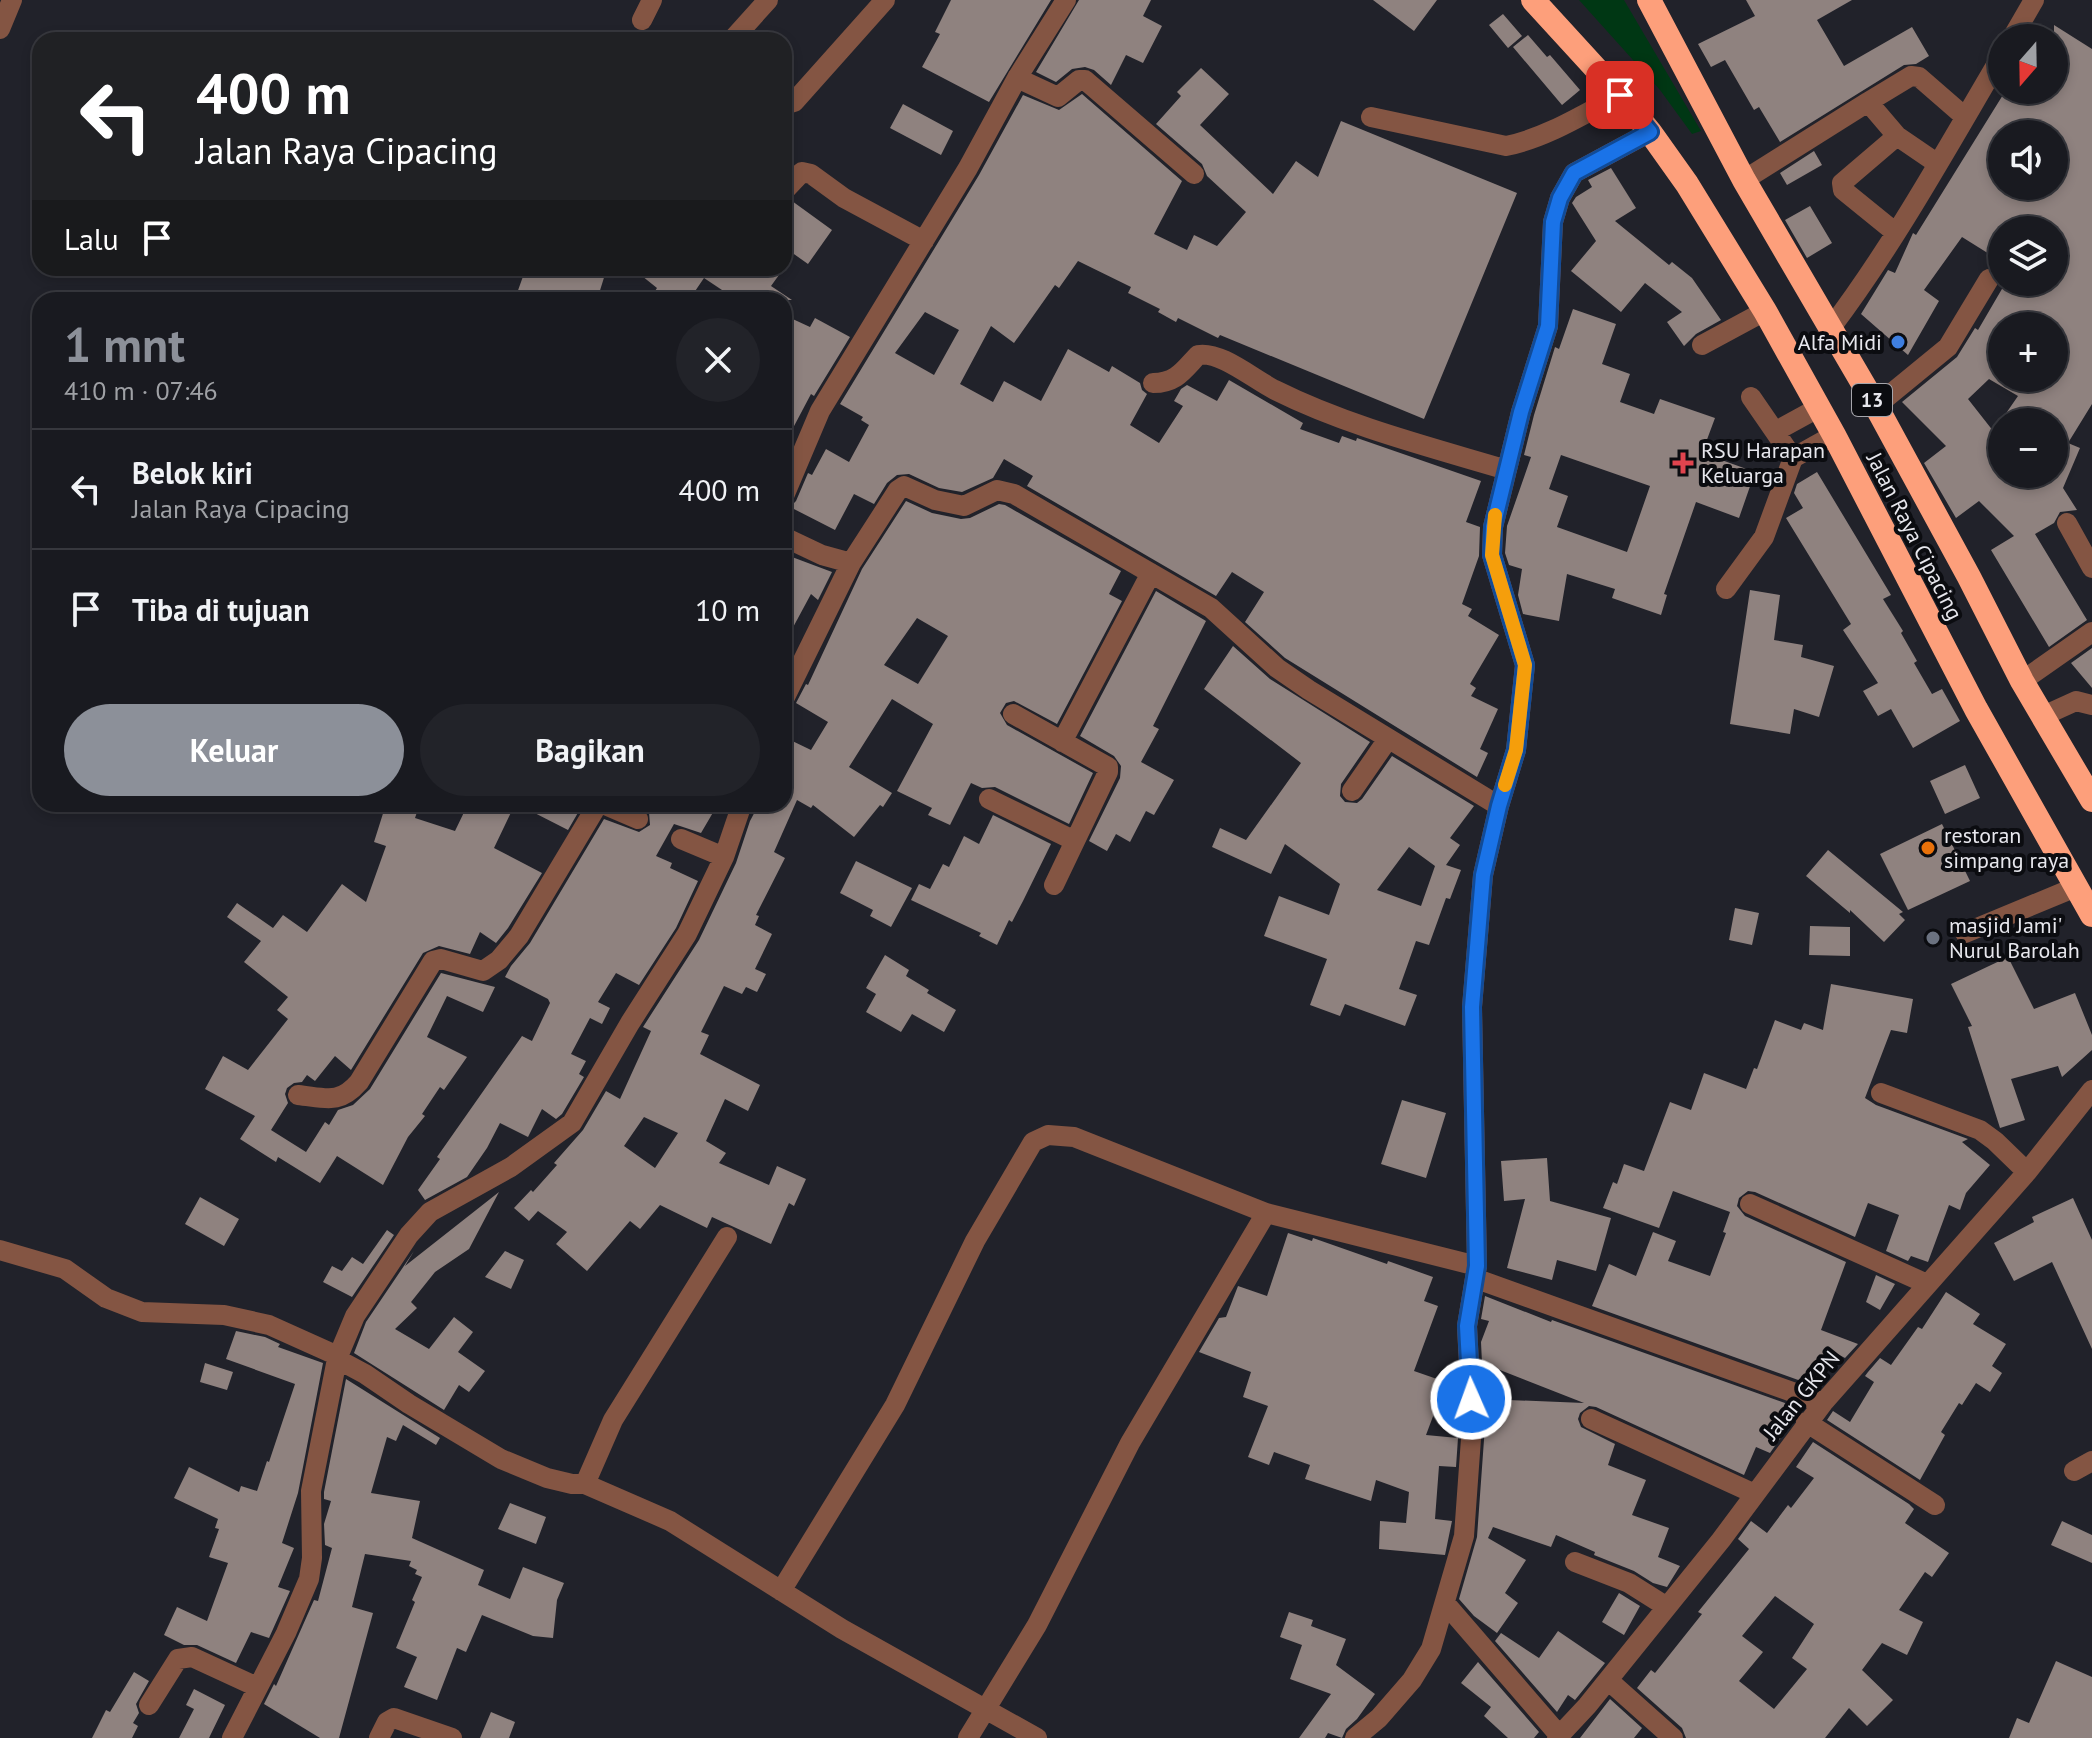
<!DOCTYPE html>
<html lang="id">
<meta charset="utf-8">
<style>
body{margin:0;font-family:"PT Sans",sans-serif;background:#222329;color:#f1f3f6;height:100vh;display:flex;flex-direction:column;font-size:30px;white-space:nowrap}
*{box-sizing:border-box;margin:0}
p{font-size:26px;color:#9fa1a5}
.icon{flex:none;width:44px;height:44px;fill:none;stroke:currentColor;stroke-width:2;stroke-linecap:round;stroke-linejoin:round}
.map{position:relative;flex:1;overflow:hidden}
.panel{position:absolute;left:32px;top:292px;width:760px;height:520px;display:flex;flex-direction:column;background:#191a20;border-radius:24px;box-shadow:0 4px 12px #0003,0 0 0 2px #37383e}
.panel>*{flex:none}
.hud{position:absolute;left:32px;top:32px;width:760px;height:244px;border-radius:24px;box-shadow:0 4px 12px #0003,0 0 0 2px #37383e;background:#202124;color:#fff;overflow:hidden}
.needle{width:52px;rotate:200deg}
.fabs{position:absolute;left:1988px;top:24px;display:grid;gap:16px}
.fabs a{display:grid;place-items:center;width:80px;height:80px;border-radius:50%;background:#191a20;box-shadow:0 4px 12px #0003,0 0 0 2px #37383e;font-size:40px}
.pin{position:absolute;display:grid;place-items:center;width:68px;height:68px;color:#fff;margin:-34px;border-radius:16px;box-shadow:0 4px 12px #0006}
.me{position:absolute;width:88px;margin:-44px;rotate:358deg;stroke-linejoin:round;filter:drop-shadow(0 0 6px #0008)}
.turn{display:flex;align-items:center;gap:28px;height:168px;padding:0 32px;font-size:36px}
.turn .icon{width:104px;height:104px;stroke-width:2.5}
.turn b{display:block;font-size:56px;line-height:68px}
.then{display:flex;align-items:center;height:76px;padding:0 32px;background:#0003;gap:16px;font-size:30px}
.round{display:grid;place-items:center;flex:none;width:84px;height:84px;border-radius:42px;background:#222329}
.headline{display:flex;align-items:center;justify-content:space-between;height:136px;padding:0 32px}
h1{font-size:48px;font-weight:700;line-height:60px;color:#8c9099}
.button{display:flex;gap:16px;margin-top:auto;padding:16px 32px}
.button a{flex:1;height:92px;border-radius:48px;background:#8c9099;color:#fff;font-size:32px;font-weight:700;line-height:92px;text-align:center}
.button a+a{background:#222329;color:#f1f3f6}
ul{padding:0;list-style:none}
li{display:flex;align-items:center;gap:24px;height:120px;padding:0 32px;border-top:2px solid #37383e}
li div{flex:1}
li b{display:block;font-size:30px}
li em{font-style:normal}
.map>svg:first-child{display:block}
.green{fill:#003714}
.building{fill:#8f827f;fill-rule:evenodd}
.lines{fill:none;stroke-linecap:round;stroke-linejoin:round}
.minor{stroke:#845543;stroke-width:20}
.highway{stroke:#fd9f7b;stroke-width:24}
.route-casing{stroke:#114b97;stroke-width:20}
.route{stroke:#1a73e8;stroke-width:14}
.slow{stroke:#f59e0b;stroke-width:14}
.shop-dot{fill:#3f7fe0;stroke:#0b0c10;stroke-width:3}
.health-dot{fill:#e0444e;stroke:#0b0c10;stroke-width:3}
.food-dot{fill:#e8710a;stroke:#0b0c10;stroke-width:3}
.worship-dot{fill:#6b7280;stroke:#0b0c10;stroke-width:3}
.labels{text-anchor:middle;stroke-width:8;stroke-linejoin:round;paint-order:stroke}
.shield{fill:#0b0c10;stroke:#a5a5ab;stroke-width:2}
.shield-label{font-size:20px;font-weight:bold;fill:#e7e7ed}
.poi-label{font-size:22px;fill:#e7e7ed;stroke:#0b0c10;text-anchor:start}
.street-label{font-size:22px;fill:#e7e7ed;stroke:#0b0c10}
</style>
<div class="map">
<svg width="2092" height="1738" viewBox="0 0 2092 1738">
<rect width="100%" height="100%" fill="#21222a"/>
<path class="green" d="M1579,0H1624L1701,131L1692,134L1660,90Z"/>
<path class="building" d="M951,0H1051L989,102L922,67L940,34L935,32Z
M1079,0H1151L1143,16L1162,26L1143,63L1126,55L1111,85L1094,70L1085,67L1072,69L1056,82L1036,72Z
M1373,0H1437L1414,31Z
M1746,0H1852L1817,20L1844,66L1912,27L1929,56L1916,64L1904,65L1780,142L1759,107L1754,110L1725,60L1711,67L1698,44L1755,16Z
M1503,14L1522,36L1508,48L1489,25Z
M2054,25L2092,49V404L2068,443L2080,448L2063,488L2077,510L2060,512L2054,523L2035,534L2087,620L2049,647L1991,550L2014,536L1979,501L1956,518L1924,463L1946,446L1902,402L1957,357L1975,328L1978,330L2006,282H2054V230H2002V262L1962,237L1924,290L1939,301L1908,355L1861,314L1888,270L1895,273L1913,233L1916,235L2006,90H2054ZM2002,134H2054V186H2002ZM2002,326H2054V378H2002ZM1989,379L2018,396L2000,422H2054V474H2035L2029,490L2019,479L2016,482L2010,474H2002V464L1990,449L2001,441L1968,399Z
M1528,35L1547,57L1550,55L1580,90L1562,105L1513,47Z
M1201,68L1229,94L1200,125L1273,194L1296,161L1318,177L1341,121L1517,193L1424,419L1220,335L1218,338L1178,318L1176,322L1158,312L1160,309L1128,293L1131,287L1078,261L1059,288L1055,285L1014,343L991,326L960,384L993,402L1004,381L1041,401L1068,349L1109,372L1112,366L1140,383L1142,390L1147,394L1130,425L1159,443L1183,406L1174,401L1181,389L1187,385L1217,401L1229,380L1303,423L1300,429L1339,443L1342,436L1356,441L1357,438L1481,481L1466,522L1480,527L1479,556L1462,604L1472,609L1468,616L1499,635L1470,684L1476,688L1471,696L1498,709L1480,749L1488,753L1477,777L1285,658L1245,622L1264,592L1232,572L1216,596L1027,486L1033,476L1004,459L993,478L962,492L939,488L909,474L897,475L887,483L874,504L854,494L835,530L790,507L796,501L808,473L812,475L826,449L849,462L869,425L861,420L863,417L840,404L979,175L1023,95L1059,110L1082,94L1182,181L1154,234L1187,250L1194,235L1217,246L1246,212L1207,176L1202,164L1156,124L1181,96L1177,92ZM925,312L959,330L934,375L895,353Z
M903,104L953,131L941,155L890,128Z
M1814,151L1822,165L1787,185L1780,173Z
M1611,168L1636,208L1615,221L1669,265L1672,262L1692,278L1721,320L1696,334L1684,346L1667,322L1682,312L1645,283L1621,312L1571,271L1596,241L1572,203L1576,197L1592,187L1588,180Z
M792,201L832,230L808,264L784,247V204Z
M1810,206L1832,243L1807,258L1785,220Z
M526,268H607L597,300H526L516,296Z
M632,268H784L771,286L792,300H737L704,278L689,300H649L657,288Z
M1573,309L1616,324L1602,364L1630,374L1620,402L1654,414L1660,399L1715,418L1702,453L1755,472L1739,518L1696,502L1664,594L1667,595L1661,615L1612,598L1615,589L1567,574L1559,621L1523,614L1518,595L1522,569L1509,565L1505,553L1507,526L1531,457L1524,455L1534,415L1555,347L1559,349ZM1561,455L1650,486L1627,552L1557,527L1568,496L1549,489Z
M784,315L810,327L815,318L850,337L814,396L811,394L784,445Z
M1817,472L1891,595L1883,599L1903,631L1901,633L1917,661L1914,663L1932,694L1942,689L1960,721L1913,748L1891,709L1878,716L1863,691L1878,683L1843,630L1851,624L1786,518L1803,508L1794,493L1797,484Z
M906,501L932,513L961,519L970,518L999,504L1005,505L1121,571L1109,594L1122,601L1057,724L1014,701L1006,703L1000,713L1007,725L1093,773L1069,824L995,787L982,788L971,783L950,825L928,815L932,808L897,791L933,724L892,699L849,767L892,793L883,807L880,805L854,837L813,805L811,808L797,800L774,852L785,858L756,915L759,916L755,925L772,934L755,969L766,974L757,992L746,987L742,994L724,986L701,1032L709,1035L700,1054L760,1085L748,1111L725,1099L706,1141L726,1153L719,1163L769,1185L777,1166L806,1179L794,1206L789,1203L771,1244L712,1217L707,1228L660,1205L640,1229L630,1221L587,1271L556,1244L567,1232L538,1211L529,1221L514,1208L531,1190L533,1192L557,1165L554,1163L583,1130L606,1091L620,1099L651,1031L643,1027L699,940L736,863L750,821L759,804H784V737L811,750L828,722L796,703L806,684L808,685L862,569ZM917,618L948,636L918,684L884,665ZM644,1117L678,1133L655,1168L624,1146Z
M784,554L832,572L818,600L811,594L784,644Z
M1750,590L1780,595L1774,640L1803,645L1801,657L1834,666L1819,717L1794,709L1790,734L1730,724Z
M1156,591L1206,621L1153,726L1159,729L1141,762L1174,780L1154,815L1146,811L1130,842L1116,834L1107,851L1089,841L1120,778L1121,766L1114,756L1080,736Z
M1233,646L1270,679L1370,742L1341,784L1340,796L1345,802L1357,803L1362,799L1392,756L1474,806L1450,838L1460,845L1446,865L1461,870L1450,899L1446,898L1429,945L1416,941L1399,989L1417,995L1405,1026L1345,1004L1340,1016L1310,1005L1327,959L1264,936L1279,896L1329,915L1340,884L1285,844L1271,874L1212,847L1220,828L1246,840L1301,763L1204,689ZM1409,847L1435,866L1421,906L1377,890Z
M2092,648V688L2071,663Z
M1965,765L1980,798L1945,814L1930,781Z
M386,804L417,812L415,818L455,831L468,804H515L494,848L542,873L508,928L496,943L480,932L470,954L439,946L423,953L351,1070L335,1056L315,1081L307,1075L302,1082L294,1083L287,1088L285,1094L288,1103L271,1130L306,1152L325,1122L329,1125L338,1110L353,1105L370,1089L441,973L495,987L483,1012L447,996L427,1037L467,1057L444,1090L440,1087L422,1114L425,1116L408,1137L383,1185L337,1156L320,1183L278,1157L276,1162L240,1139L255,1116L205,1089L223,1056L248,1070L288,1019L277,1010L288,997L244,962L261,941L227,917L237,903L273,928L283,915L307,932L342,884L366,902L386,846L374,842Z
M517,804H583L568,830Z
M636,804H718L701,833L674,824L656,856L672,863L670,868L698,881L676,928L639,985L616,973L598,1002L610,1008L602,1024L590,1018L571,1054L586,1061L579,1074L584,1077L562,1114L556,1119L542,1109L528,1137L500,1123L487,1148L467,1177L425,1200L418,1190L440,1159L437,1157L522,1036L532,1041L550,1003L548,999L505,977L511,966L530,943L604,819L639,832L650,825L649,812Z
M993,815L1051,844L1023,901L1012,922L1009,920L997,945L979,936L981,933L911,900L919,884L930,889L943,864L949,867L964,836L979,844Z
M1942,824L1970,881L1908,910L1880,854Z
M1828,850L1903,912L1899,914L1905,920L1884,942L1850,910V913L1806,876Z
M856,861L912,888L891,927L870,916L873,910L840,893Z
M1735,908L1759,913L1752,945L1729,940Z
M1810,926L1850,927V956L1809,955Z
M885,955L909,970L906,976L929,990L927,993L956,1010L944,1032L912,1014L901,1032L866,1012L876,994L866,988Z
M2008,957L2034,1009L2075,993L2092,1035V1050L2062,1077L2058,1066L2011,1079L2025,1120L2000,1128L1968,1027L1972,1026L1951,984Z
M1831,984L1913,999L1907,1033L1891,1030L1865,1098L1876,1105L1968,1139L1962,1142L1990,1165L1966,1193L1960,1210L1949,1205L1928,1262L1911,1256L1908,1261L1886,1251L1899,1215L1868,1203L1855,1237L1755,1192L1748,1191L1739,1198L1737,1206L1745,1216L1846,1262L1821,1330L1858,1344L1845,1358L1830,1350L1815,1386L1592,1306L1609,1264L1636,1276L1653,1232L1676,1241L1668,1261L1710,1276L1726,1233L1723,1232L1730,1212L1673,1191L1659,1228L1603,1208L1613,1182L1617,1184L1624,1164L1644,1171L1670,1102L1691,1110L1704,1073L1746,1089L1754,1068L1757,1069L1775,1020L1801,1030L1804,1023L1823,1030Z
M1402,1100L1446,1113L1426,1178L1381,1164Z
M1547,1158L1550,1201L1611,1218L1596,1271L1557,1260L1552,1280L1507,1268L1525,1199L1504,1201L1501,1161Z
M499,1192L469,1249L435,1272L411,1302L417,1308L395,1329L429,1349L454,1317L473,1332L458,1352L485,1371L469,1392L459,1385L444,1410L354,1353L366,1322L414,1251L405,1266Z
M200,1197L239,1219L224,1246L185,1224Z
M2073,1198L2092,1240V1349L2052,1262L2014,1281L1994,1243L2034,1222L2032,1217Z
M387,1230L394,1235L352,1297L323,1282L332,1266L342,1271L352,1257L363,1264Z
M1288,1233L1312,1241L1313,1238L1387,1264L1388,1261L1433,1277L1424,1301L1438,1306L1414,1371L1437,1379L1430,1400L1438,1403L1426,1435L1458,1438L1456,1467L1439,1466L1435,1519L1452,1521L1445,1555L1379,1549L1380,1521L1406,1523L1409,1492L1376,1480L1371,1501L1305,1479L1310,1465L1274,1452L1269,1465L1248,1457L1268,1406L1243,1397L1251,1372L1199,1352L1219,1318L1226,1317L1238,1286L1267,1296Z
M505,1251L524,1260L511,1289L485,1277Z
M1876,1275L1895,1284L1880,1310L1866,1302Z
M1946,1292L1980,1314L1973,1324L2006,1344L1992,1366L2002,1373L1990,1392L1976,1383L1962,1405L1959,1403L1941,1432L1945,1435L1920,1480L1827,1420L1833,1411L1850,1422L1874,1382L1865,1376L1868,1372L1880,1358L1891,1365L1918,1327L1922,1329Z
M1485,1296L1551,1322L1552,1320L1796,1407L1784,1433L1770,1453L1756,1447L1744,1475L1596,1407L1589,1406L1580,1413L1578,1419L1581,1427L1615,1444L1608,1465L1646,1480L1632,1515L1669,1528L1658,1557L1680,1566L1667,1587L1653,1583L1634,1571L1594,1555L1595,1552L1556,1535L1551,1547L1493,1527L1488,1538L1526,1560L1505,1593L1518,1603L1497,1633L1474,1616L1459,1599L1477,1537L1485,1426L1484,1399L1584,1403L1482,1363L1481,1342L1489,1321L1481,1319Z
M236,1331L265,1337L280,1344L278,1347L323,1363L298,1493L282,1543L294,1548L278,1587L290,1591L269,1638L251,1632L236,1663L197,1645H184L164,1635L177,1607L207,1621L228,1563L209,1557L219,1529L215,1528L218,1519L174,1498L189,1467L239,1492L241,1486L257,1491L267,1461L269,1462L295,1384L226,1359Z
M205,1363L233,1372L227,1390L200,1382Z
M346,1379L440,1438L436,1445L403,1425L396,1441L387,1437L371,1493L420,1501L412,1538L484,1570L478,1585L510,1599L523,1567L564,1583L557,1600L553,1638L533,1636L482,1615L466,1652L457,1648L437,1700L404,1687L417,1657L396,1648L415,1602L412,1600L422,1577L415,1574L417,1570L409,1566L411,1561L365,1554L352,1607L373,1613L339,1738H320L264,1704L274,1684L276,1686L314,1600L318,1601L332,1548L325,1545L324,1524L331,1501L324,1499V1492Z
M1813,1442L1909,1504L1914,1509L1905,1523L1949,1553L1932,1577L1925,1572L1899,1610L1923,1622L1907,1655L1882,1643L1862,1670L1893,1700L1867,1726L1849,1708L1825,1738H1686L1682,1728L1637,1688L1651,1670L1655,1673L1702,1614L1698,1612L1749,1549L1738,1539L1751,1521L1767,1533L1788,1505L1791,1508L1814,1478L1796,1467ZM1775,1596L1814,1624L1792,1658L1807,1669L1774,1709L1739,1681L1763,1652L1742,1636Z
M510,1503L546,1517L536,1544L498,1529Z
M2062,1521L2092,1535V1563L2051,1545Z
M1619,1593L1640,1606L1624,1635L1602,1622Z
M1289,1612L1313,1620L1311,1626L1346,1639L1336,1665L1375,1694L1357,1719L1346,1729L1342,1738L1328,1733L1325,1738H1299L1331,1694L1290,1679L1302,1645L1280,1637Z
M1558,1631L1605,1663L1575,1700L1568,1695L1557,1712L1495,1641L1501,1633L1539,1658Z
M2056,1661L2092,1677V1738H2009L2017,1718L2029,1723Z
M1478,1662L1539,1732L1534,1738H1508L1484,1716L1491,1707L1461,1683Z
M134,1672L149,1681L136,1704L139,1713L133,1723L138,1726L132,1738H92L106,1710L110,1712Z
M194,1689L225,1705L209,1738H179L194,1709L186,1705Z
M1610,1699L1642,1728L1634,1738H1580Z
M491,1712L515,1722L509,1738H480Z"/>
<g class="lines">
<path class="minor" d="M642,20L652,0
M0,29L12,0
M2012,38L2034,0
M732,40L768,0
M1017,78L1058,97L1079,80H1085L1194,174
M1868,102L1911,76L1919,77L1965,117
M784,105L794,102L885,0
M1371,117L1506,146C1546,138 1584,114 1620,95
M1744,180L1868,102L1897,136
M784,191L802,172L811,174L844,198L924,241
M1896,233L1843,190L1842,183L1897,136L1938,164
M1830,329C1895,243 1947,148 2002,55
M1702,345L1765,311
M1153,383C1176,383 1183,371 1198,355C1221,351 1253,379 1275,390C1347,426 1430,447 1507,470
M1751,397L1793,458L1834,435
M1876,406L1948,347L1989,279
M1776,431L1818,408
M784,496L820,411L968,168L1017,78L1066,0
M2067,523L2092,568
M784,537L822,555L851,563
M1726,589L1764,537L1793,458
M2022,681L2092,632
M784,699L851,563L898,490L904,486L935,500L964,506L997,490L1014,494L1211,608L1277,668L1309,690L1499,806L1483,875L1472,1007L1477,1266L1467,1326L1472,1425L1464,1536L1431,1649L1412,1680L1379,1718L1355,1738
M1013,714L1108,767V772L1054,885
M2043,716L2076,701L2092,705
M1062,742L1151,573
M1352,791L1388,739
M989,799L1075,841
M603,804L638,819
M1499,806L1516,750L1525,665L1492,555L1493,527L1521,412L1548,326L1553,222L1560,198L1574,173L1650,132
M681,839L724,857
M1965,933L2076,887
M1881,1093L1980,1130L1995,1141L2027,1172
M298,1095C326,1098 339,1105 359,1082L433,961L441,959L483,971L499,960L519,936L598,804
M1750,1204L1927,1284
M0,1250L65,1269L106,1298L142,1312L224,1315L269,1325L338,1356
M1477,1279L1823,1403
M337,1359L365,1374L409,1404L501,1459L547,1478L572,1484H585L670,1521L842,1629L1037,1738
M1591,1419L1755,1494
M1806,1422L1935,1505
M2074,1471L2092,1461
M585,1484L613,1420L727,1237
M1575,1562L1629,1583L1667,1607
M781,1591L895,1405L975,1241L1033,1142L1048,1135L1074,1137L1266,1213L1477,1266
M1445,1603L1559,1735
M1608,1680L1673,1738
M149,1705L178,1659L192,1657L257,1687
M232,1738L286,1633L309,1579L312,1558L311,1491L337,1359L355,1316L409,1235L430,1212L511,1167L572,1123L630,1023L687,934L724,857L742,804
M379,1738L387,1722L394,1718L452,1738
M968,1738L1037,1625L1130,1443L1266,1213
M1557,1738L1587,1706L1721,1540L1823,1403L2027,1172L2092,1090"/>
<path class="highway" d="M1533,0L1620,95L1650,132L1687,184L1765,311L1834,435L1976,709L2092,915
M1649,0L1744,180L1876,406L1969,577L2022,681L2092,800"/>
</g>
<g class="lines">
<g class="route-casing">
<path id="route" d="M1471,1399L1467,1326L1477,1266L1472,1007L1483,875L1499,806L1516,750L1525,665L1492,555L1493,527L1521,412L1548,326L1553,222L1560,198L1574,173L1650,132L1620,95"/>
</g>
<use href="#route" class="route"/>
<path class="slow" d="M1495,515L1492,555L1525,665L1516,750L1505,785"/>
</g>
<circle class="shop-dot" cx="1898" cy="342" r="8"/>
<path class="health-dot" d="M1679 451h8v8h8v8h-8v8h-8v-8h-8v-8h8z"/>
<circle class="food-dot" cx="1928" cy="848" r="8"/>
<circle class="worship-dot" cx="1933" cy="938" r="8"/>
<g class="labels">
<rect class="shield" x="1852" y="384" width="40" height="32" rx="6"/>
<g class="shield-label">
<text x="1872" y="407">13</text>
</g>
<g class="poi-label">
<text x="1882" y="350" text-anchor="end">Alfa Midi</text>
<text x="1701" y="458">RSU Harapan<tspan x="1701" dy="25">Keluarga</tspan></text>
<text x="1944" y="843">restoran<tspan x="1944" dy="25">simpang raya</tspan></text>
<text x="1949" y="933">masjid Jami'<tspan x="1949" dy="25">Nurul Barolah</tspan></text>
</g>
<g class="street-label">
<text transform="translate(1915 536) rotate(63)" y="8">Jalan Raya Cipacing</text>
<text transform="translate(1801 1395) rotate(-51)" y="8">Jalan GKPN</text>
</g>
</g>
</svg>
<div class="fabs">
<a><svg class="needle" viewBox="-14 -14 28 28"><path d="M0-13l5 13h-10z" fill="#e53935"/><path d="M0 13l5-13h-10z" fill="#9fa1a5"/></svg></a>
<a><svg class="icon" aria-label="sound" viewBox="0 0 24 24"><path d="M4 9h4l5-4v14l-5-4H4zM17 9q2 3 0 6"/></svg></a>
<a><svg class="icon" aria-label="layers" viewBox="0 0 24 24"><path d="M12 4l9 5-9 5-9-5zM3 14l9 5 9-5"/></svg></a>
<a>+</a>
<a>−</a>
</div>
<div class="pin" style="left:1620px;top:95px;background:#d93025"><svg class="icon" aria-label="arrive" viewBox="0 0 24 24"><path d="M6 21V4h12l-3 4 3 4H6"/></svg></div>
<svg class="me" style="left:1471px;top:1399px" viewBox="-20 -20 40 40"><circle r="17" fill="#1a73e8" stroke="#fff" stroke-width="3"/><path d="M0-11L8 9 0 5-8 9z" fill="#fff"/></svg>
<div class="hud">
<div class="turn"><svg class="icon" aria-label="left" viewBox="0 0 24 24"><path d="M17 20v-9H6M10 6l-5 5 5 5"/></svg><div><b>400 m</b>Jalan Raya Cipacing</div></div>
<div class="then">Lalu<svg class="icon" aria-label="arrive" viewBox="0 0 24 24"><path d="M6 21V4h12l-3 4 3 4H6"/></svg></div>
</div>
<section class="panel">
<div class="headline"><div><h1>1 mnt</h1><p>410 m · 07:46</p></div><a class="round"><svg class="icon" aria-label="close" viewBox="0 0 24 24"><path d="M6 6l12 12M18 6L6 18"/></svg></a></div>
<ul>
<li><svg class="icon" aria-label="left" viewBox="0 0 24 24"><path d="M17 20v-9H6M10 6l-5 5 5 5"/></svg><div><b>Belok kiri</b><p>Jalan Raya Cipacing</p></div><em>400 m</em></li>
<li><svg class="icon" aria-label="arrive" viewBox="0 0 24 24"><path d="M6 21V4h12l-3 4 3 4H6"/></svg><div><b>Tiba di tujuan</b></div><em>10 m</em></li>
</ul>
<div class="button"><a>Keluar</a><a>Bagikan</a></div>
</section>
</div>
